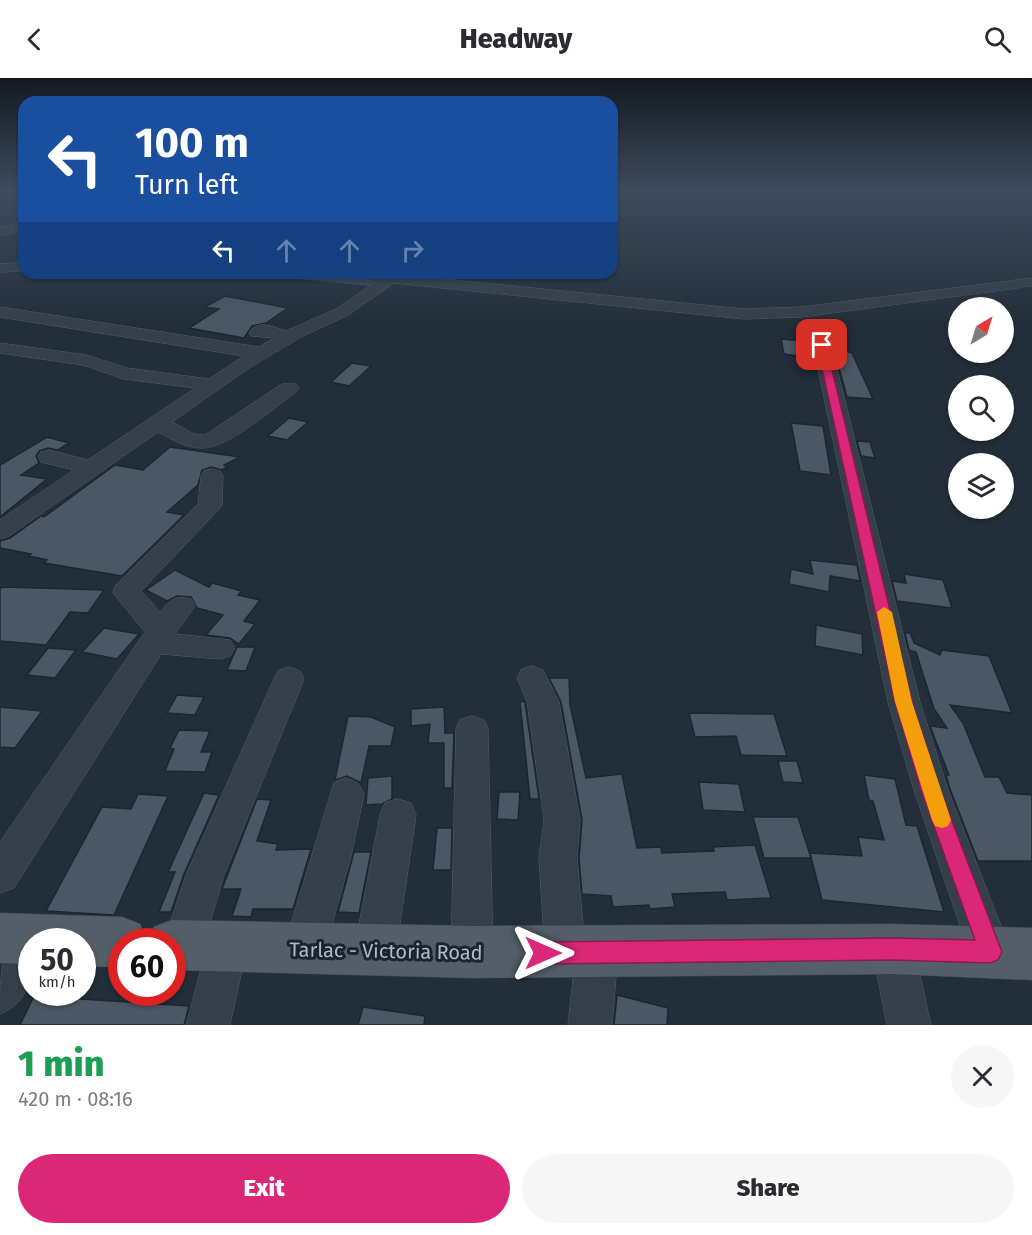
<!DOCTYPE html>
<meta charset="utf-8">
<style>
body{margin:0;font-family:"Fira Sans",sans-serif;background:#f7f7f7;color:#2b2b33;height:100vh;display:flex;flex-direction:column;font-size:22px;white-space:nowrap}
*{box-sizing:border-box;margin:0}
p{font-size:20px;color:#7c7c81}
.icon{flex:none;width:33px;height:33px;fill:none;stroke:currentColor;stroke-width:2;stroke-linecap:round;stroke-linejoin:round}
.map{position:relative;height:947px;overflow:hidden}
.sheet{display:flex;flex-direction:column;background:#fff;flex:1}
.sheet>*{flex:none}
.top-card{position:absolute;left:18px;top:18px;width:600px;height:183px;border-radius:18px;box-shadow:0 2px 4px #0004;background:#1a4fa0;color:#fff;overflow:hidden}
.needle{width:39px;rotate:38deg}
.controls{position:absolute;left:948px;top:219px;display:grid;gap:12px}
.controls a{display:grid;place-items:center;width:66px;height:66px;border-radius:50%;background:#fff;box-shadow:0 2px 4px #0004;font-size:30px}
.speed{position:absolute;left:18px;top:850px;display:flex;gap:12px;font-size:30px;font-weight:700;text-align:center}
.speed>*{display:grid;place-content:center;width:78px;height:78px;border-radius:50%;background:#fff;box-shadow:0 2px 4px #0004;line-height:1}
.speed small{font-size:15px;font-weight:400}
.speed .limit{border:9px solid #d22;background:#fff;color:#111}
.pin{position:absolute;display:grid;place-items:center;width:51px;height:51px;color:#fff;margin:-26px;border-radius:12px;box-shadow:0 3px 9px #0006}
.me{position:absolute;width:66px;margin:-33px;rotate:90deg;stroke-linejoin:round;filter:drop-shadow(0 0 4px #0008)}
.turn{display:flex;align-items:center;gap:21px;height:126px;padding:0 18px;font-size:27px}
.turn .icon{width:78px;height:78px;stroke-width:2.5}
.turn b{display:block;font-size:42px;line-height:51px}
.lanes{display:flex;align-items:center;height:57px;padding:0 18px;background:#0003;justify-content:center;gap:30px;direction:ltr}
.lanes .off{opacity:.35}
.round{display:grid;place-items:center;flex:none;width:63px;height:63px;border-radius:32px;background:#f7f7f7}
.overview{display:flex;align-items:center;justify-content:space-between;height:102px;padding:0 18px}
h1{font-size:36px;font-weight:800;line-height:45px;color:#1e9e55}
.primary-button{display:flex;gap:12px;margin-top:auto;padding:12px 18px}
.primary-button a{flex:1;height:69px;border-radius:36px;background:#db2777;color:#fff;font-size:24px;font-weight:800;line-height:69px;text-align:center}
.primary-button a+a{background:#f7f7f7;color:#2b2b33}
header{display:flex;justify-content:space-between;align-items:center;height:78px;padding:0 18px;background:#fff;font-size:27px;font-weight:800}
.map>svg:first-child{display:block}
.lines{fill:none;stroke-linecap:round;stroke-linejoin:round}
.river{fill:#364b60;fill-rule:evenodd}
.building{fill:#4a5865;stroke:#1d2630;stroke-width:1.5}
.minor-casing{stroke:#535d67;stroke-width:1}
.major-casing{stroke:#424b55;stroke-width:1}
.minor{fill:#353f49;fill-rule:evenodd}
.major{fill:#535e69;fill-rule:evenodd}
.route{fill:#db2777;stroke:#8e194d;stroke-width:1.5}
.slow{fill:#f59e0b}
.labels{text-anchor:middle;stroke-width:6;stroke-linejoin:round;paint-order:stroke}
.near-street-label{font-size:20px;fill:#b0bac5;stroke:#1b242e}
</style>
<header><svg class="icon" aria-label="back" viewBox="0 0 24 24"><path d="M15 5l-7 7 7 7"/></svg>Headway<svg class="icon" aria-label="search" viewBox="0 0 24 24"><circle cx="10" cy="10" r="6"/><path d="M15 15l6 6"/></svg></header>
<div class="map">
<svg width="1032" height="947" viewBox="0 0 1032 947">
<rect width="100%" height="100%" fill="#222e39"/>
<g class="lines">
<path class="river" d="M292,195H355L384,199L387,203L377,209L301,201Z"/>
</g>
<path class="building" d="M225,218L288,230L266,245L252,248L244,260L189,250L219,231L205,229Z
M781,261L814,264L811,267L813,280L784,276Z
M832,265L840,266V271L852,275L873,321L847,319Z
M352,285L371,288L349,308L331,304Z
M289,340L308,344L287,362L268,358Z
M791,345L823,348L831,397L800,393Z
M47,359L69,365L58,372L48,370L39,373L36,378L39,385L21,397L47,401L0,439V387Z
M857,363L870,364L875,380L861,378Z
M170,369L240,379L224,387L227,389L222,392L211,389L202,392L198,407L167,434L184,437L122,498L44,485L47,482L29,478L31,476L0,470V463L10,460L41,438L44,439L115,387L143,392Z
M810,482L857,487L860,503L830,498L829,514L789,506L791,491L813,496Z
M175,492L209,509L212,505L242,513L238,517L260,522L244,543L255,546L239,566L230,560L206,557L223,537L197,530L191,519L177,518L167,523L146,512Z
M904,496L943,502L952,530L897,523L892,503L906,505Z
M0,510L5,509L104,512L88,535L70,534L46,567L0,563Z
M816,547L862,556L863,577L815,568Z
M104,550L139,556L117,581L82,574Z
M905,555H910L914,565L940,577L942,572L989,578L1012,635L950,627L963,645L985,699H999L1007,715L1032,717V783H978L950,711L946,697H949L930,648L947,650L934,631L916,574L909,572Z
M237,569H255L246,593L227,592Z
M48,570L76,572L55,600L27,597Z
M549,600H569L570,627L586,700L622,696L637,770L661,769L662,775L714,773L713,769L755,767L771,820L727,822L725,814L672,816L675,829L650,831L649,827L613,829L611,818L582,816L579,780L582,742L561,624Z
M177,617L204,619L195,637L167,635Z
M524,623L525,625L539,721H530L520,624Z
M0,629L42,633L15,670L0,669Z
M444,629L445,655H454L452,710H444V665H428L430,646L411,648V631Z
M689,635L774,636L787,678L741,677L736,658L695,659Z
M348,638L371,639L395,649L391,668H369L361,705L347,698L335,702Z
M179,652L210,653L201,674H212L205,694L165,693L174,671L170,670Z
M778,683H797L803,705L783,704Z
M864,697L895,701L906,747L917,748L944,834L822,822L810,775L862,778L858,759L884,762L873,723L869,722Z
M392,698V721L382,726L366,727L368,700Z
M699,704L739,706L745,734L703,732Z
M499,714H520L518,742L497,741Z
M204,715L219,717L184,796L171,834H159L175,794H168Z
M138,716L168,718L114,837L46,833L102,729L131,731Z
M257,721L271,722L257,763L278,766L276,772L311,771L293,831H253L251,839L232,838L241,811H222Z
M753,739H798L811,780H764Z
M437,750H452L451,792H433Z
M354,774H371L359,835L338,834Z
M617,917L668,930L667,947H614Z
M34,918L189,928L184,947H20Z
M363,929L425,938L424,947H358Z"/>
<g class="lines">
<g class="minor-casing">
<path id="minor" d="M24,144V152L0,158V150Z
M24,185V193L0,194V186Z
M331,195H404L403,197L744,231L802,229L1032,200V208L802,239L744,241L394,205L348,237L301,259L249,290L172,344L194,356L205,357L282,306H296L299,310L296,314C273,330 228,371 201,370C186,370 171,361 158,354L9,458L0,461V442L74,392L41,384L38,379L41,374L49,372L88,382L195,310L124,301L83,287L0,275V265L86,277L127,290L209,301L244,278L0,239V229L259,269L274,260L251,258L249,254C259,241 273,249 286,253L336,231L377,203L338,199Z
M822,262L831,267L920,624L948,712L1011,874L1005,889L990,895L975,889L969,874L914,712L888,624L813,267Z
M212,391L220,393L223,398L222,428L141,513L160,534C170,522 175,517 191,521L195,528L175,556L230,562L235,570L230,578L220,581L161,576L14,810L0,815V764L145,554L113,515L115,508L198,426L201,398L204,393Z
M532,588L543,592L559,624L580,742L577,780L584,859L597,854L612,860L618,875L612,947H568L574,892L566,896L551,890L545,875L539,780L544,742L527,624L517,600L521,592Z
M289,589L300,593L304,601L224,797L199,882L184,888L172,883V864H164L186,797L274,601L278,593Z
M472,638L484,642L488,651L493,874L487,889L472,895L457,889L451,874L456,651L460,642Z
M346,700L358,705L364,716L351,778L325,872L319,887L304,893L289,887L283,872L334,705Z
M398,721L411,725L416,737L396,873L390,888L375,894L360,888L354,873L380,737L385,725Z
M31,841L45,847L51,861L50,864H32C32,895 32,923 0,936C0,901 0,857 31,841Z
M226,848L241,854L247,869L230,947H186L211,854Z
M893,850L908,856L914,871L931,947H887L872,871L878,856Z"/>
</g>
<g class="major-casing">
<path id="major" d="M0,835L122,839L140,846L147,864H122V889L82,888V864H32V886L0,885Z
M172,842L472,848L893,846L1032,850V902L893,896L472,900L172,892V864H148L154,849Z"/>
</g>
<use href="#minor" class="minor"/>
<use href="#major" class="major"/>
</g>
<linearGradient id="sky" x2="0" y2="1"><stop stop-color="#13191f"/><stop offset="0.46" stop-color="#3e4c5f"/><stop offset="1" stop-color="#3e4c5f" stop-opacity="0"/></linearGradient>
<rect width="1032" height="246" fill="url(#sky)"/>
<path class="route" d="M822,265L826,267L912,624L940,712L1002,874L998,882L990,885L893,882L543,886L535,882L532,875L535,867L543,864L893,860L975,862L921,712L895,624L817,267Z"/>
<path class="slow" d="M884,529L892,534L912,624L951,742L948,748L942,750L935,748L932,742L895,624L877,534Z"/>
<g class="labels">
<g class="near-street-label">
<text transform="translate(386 873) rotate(1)" y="7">Tarlac - Victoria Road</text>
</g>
</g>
</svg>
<div class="controls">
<a><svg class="needle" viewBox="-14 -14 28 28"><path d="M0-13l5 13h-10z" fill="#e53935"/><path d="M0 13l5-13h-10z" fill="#7c7c81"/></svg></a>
<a><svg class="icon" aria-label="search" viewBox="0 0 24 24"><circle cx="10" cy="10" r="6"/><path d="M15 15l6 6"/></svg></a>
<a><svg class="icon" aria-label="layers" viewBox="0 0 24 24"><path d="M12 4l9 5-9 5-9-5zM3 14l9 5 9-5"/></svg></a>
</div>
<div class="speed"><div>50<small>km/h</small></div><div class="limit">60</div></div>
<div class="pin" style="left:822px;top:267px;background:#d93025"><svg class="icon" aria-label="arrive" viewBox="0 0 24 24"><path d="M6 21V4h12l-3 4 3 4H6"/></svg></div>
<svg class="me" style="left:543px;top:875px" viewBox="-20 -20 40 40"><path d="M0-17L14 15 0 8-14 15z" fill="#db2777" stroke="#fff" stroke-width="4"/></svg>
<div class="top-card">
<div class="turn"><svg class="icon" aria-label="left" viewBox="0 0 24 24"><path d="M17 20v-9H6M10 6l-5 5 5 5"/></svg><div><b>100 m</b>Turn left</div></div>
<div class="lanes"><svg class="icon" aria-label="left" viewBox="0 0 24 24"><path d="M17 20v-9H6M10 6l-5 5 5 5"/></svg><svg class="icon off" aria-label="ahead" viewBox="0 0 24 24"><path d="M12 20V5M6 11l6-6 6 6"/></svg><svg class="icon off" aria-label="ahead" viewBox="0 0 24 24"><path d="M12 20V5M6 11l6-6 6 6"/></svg><svg class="icon off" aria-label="right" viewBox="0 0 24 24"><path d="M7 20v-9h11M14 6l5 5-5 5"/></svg></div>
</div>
</div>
<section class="sheet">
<div class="overview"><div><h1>1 min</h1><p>420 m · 08:16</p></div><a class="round"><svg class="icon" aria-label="close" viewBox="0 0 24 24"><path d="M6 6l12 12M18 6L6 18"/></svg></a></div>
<div class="primary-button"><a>Exit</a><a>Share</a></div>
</section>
